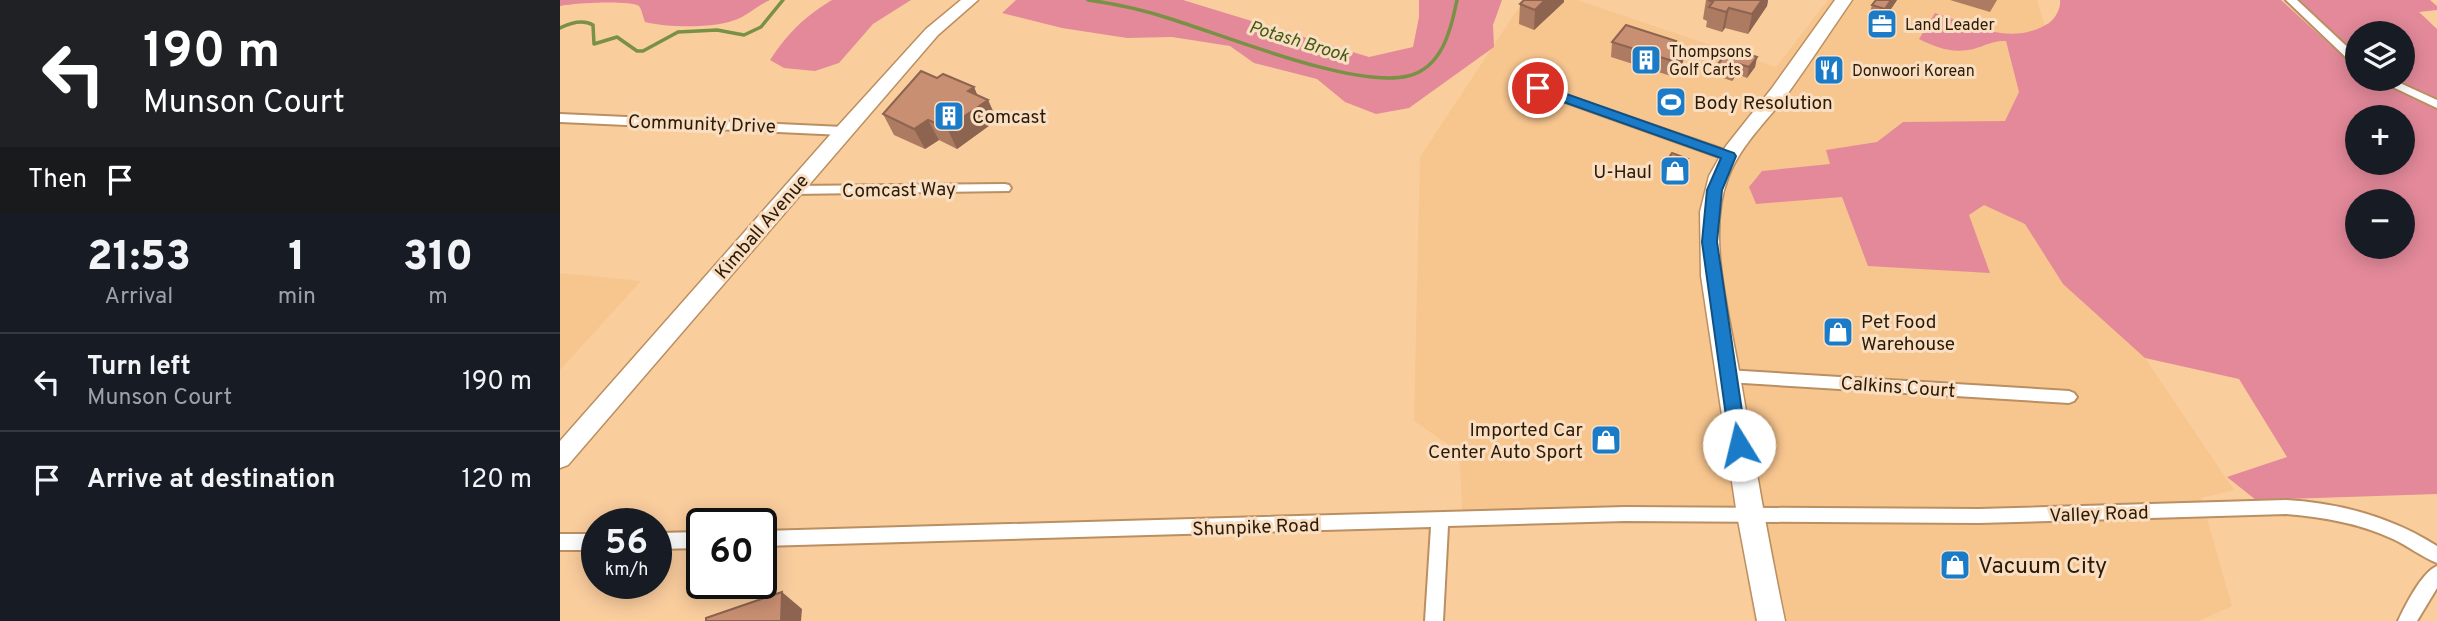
<!DOCTYPE html>
<meta charset="utf-8">
<style>
body{margin:0;font-family:Overpass,sans-serif;background:#20242c;color:#f1f3f6;height:100vh;display:flex;flex-direction:column;font-size:26px;white-space:nowrap}
*{box-sizing:border-box;margin:0}
p{font-size:23px;color:#9ea1a6}
.icon{flex:none;width:38px;height:38px;fill:none;stroke:currentColor;stroke-width:2;stroke-linecap:round;stroke-linejoin:round}
.map{position:relative;flex:1;overflow:hidden}
.details{display:flex;flex-direction:column;background:#171b24;width:560px}
.details>*{flex:none}
.top-card{background:#202124;color:#fff;overflow:hidden}
.controls{position:absolute;left:1785px;top:21px;display:grid;gap:14px}
.controls a{display:grid;place-items:center;width:70px;height:70px;border-radius:50%;background:#171b24;box-shadow:0 4px 18px #0003;font-size:35px}
.speed{position:absolute;left:21px;top:508px;display:flex;gap:14px;font-size:35px;font-weight:700;text-align:center}
.speed>*{display:grid;place-content:center;width:91px;height:91px;border-radius:50%;background:#171b24;box-shadow:0 4px 18px #0003;line-height:1}
.speed small{font-size:18px;font-weight:400}
.speed .limit{border:4px solid #111;border-radius:10px;background:#fff;color:#111}
.pin{position:absolute;display:grid;place-items:center;width:60px;height:60px;color:#fff;margin:-30px;border:4px solid #fff;border-radius:50%;box-shadow:0 2px 7px #0007}
.me{position:absolute;width:77px;margin:-38px;rotate:351deg;stroke-linejoin:round;filter:drop-shadow(0 0 5px #0008)}
.turn{display:flex;align-items:center;gap:24px;height:147px;padding:0 28px;font-size:32px}
.turn .icon{width:91px;height:91px;stroke-width:2.5}
.turn b{display:block;font-size:49px;line-height:60px}
.then{display:flex;align-items:center;height:66px;padding:0 28px;background:#0003;gap:14px;font-size:26px}
.eta{display:flex;justify-content:space-evenly;align-items:center;height:119px;text-align:center}
.eta b{font-size:42px;font-weight:800;line-height:49px}
ul{padding:0;list-style:none}
li{display:flex;align-items:center;gap:21px;height:98px;padding:0 28px;border-top:2px solid #363941}
li div{flex:1}
li b{display:block;font-size:26px}
li em{font-style:normal}
main{display:flex;flex:1;min-height:0}
.map>svg:first-child{display:block}
.built{fill:#f7c58e}
.green{fill:#e3899a;fill-rule:evenodd}
.lines{fill:none;stroke-linecap:round;stroke-linejoin:round}
.stream{stroke:#789144;stroke-width:3.5}
.street-casing{stroke:#ba8f61;stroke-width:4}
.secondary-casing{stroke:#ba8f61;stroke-width:3}
.primary-casing{stroke:#ba8f61;stroke-width:3}
.street{fill:#fff;fill-rule:evenodd}
.secondary{fill:#fff;fill-rule:evenodd}
.primary{fill:#fff;fill-rule:evenodd}
.wall{fill:#ad7b62}
.shaded-wall{fill:#8d6450}
.building{fill:#c98f72;stroke:#8d6450;stroke-width:2}
.route{fill:#1a7cc8;stroke:#115182;stroke-width:2}
.labels{text-anchor:middle;stroke-width:6;stroke-linejoin:round;paint-order:stroke}
.far-poi-label{font-size:16px;fill:#2b1b07;stroke:#fadec1;text-anchor:start}
.far-water-label{font-size:18px;font-style:italic;fill:#425c15;stroke:#fadec1}
.poi-label{font-size:19px;fill:#2b1b07;stroke:#fadec1;text-anchor:start}
.street-label{font-size:19px;fill:#2b1b07;stroke:#fadec1}
.near-poi-label{font-size:23px;fill:#2b1b07;stroke:#fadec1;text-anchor:start}
</style>
<main>
<section class="details">
<div class="top-card">
<div class="turn"><svg class="icon" aria-label="left" viewBox="0 0 24 24"><path d="M17 20v-9H6M10 6l-5 5 5 5"/></svg><div><b>190 m</b>Munson Court</div></div>
<div class="then">Then<svg class="icon" aria-label="arrive" viewBox="0 0 24 24"><path d="M6 21V4h12l-3 4 3 4H6"/></svg></div>
</div>
<div class="eta">
<div><b>21:53</b><p>Arrival</p></div>
<div><b>1</b><p>min</p></div>
<div><b>310</b><p>m</p></div>
</div>
<ul>
<li><svg class="icon" aria-label="left" viewBox="0 0 24 24"><path d="M17 20v-9H6M10 6l-5 5 5 5"/></svg><div><b>Turn left</b><p>Munson Court</p></div><em>190 m</em></li>
<li><svg class="icon" aria-label="arrive" viewBox="0 0 24 24"><path d="M6 21V4h12l-3 4 3 4H6"/></svg><div><b>Arrive at destination</b></div><em>120 m</em></li>
</ul>
</section>
<div class="map">
<svg width="1877" height="621" viewBox="0 0 1877 621">
<rect width="100%" height="100%" fill="#facd9d"/>
<path class="built" d="M967,0H1017L1216,67L1268,0H1477L1585,358L1674,490L1641,498L1672,606L1639,621H1194L1178,520L903,526L899,452L854,421L860,157L955,13Z
M0,273L81,281L0,370Z"/>
<path class="green" d="M0,0H210C199,5 191,12 182,17C160,29 109,28 85,22C83,17 82,10 79,6C69,0 15,3 0,6Z
M272,0H351L313,24L279,63L255,71L224,68L210,60C229,32 243,18 272,0Z
M456,0H623L809,57L853,47L859,17V0H942L933,25L934,47L849,108L816,114L785,102L757,79L694,63L670,46L612,37L567,38L502,28L442,13Z
M1500,0H1721L1797,69V79H1814L1877,108V494L1696,500L1667,477L1727,457L1679,379L1585,358L1503,284L1465,224L1424,205L1409,215L1430,273L1308,266L1282,197L1196,204L1189,187L1202,171L1270,164L1266,150L1317,142L1343,122L1445,121L1459,92L1446,41C1431,40 1422,48 1408,50C1390,53 1375,47 1359,39L1375,13C1414,25 1451,47 1489,23C1496,18 1501,8 1500,0ZM1797,117H1843V163H1797ZM1797,201H1843V247H1797Z
M1739,0H1870L1877,6V10L1859,12L1877,29V98L1833,79H1843V33H1797V54Z"/>
<g class="lines">
<path class="stream" d="M528,0C557,4 584,10 611,19C666,36 795,89 848,76C882,68 891,30 897,0
M0,28C10,23 23,19 33,25L34,44L57,37L77,51H83L118,32L157,30L184,35L201,27L223,0"/>
<g class="street-casing">
<path id="street" d="M1726,0H1737L1797,56V65L1793,64Z
M956,78L1173,153L1175,156L1169,160L1165,159L952,83V79Z
M1816,79H1831L1877,100V108Z
M0,114L283,127L289,131L283,135L0,122Z
M445,184L449,185L451,188L449,191L232,194L226,190L232,186Z
M1167,370L1509,391L1514,393L1517,397L1514,401L1509,403L1167,382L1162,380L1160,376L1162,372Z
M1726,500C1780,503 1831,517 1877,546V563C1862,557 1848,546 1833,539C1799,523 1763,517 1726,514L1419,523L1065,521L888,526L883,621H865L871,527L201,546V531L1065,507L1419,509Z
M142,532V548L96,549V533Z
M0,534H37V550H0Z
M1877,566V588L1857,621H1838C1845,606 1862,572 1877,566Z"/>
</g>
<g class="secondary-casing">
<path id="secondary" d="M401,0H418L378,35L8,465L0,468V441L277,127L366,29Z"/>
</g>
<g class="primary-casing">
<path id="primary" d="M1275,0H1292C1270,32 1249,64 1226,96C1206,122 1180,146 1168,178C1146,235 1170,317 1180,376C1194,458 1208,540 1225,621H1197L1177,515L1141,276L1140,212L1149,176L1166,146L1212,88Z"/>
</g>
<use href="#street" class="street"/>
<use href="#secondary" class="secondary"/>
<use href="#primary" class="primary"/>
</g>
<path class="wall" d="M1146,0H1208L1207,6L1188,34L1165,28L1162,32L1146,27L1147,21L1143,19Z
M1316,0H1337L1319,27L1307,23L1312,5Z
M1390,0H1437L1430,12Z
M1004,2L974,30L959,24L960,4Z
M1052,42L1115,48L1125,51L1122,66L1114,77L1051,57Z
M1197,57L1195,67L1187,78L1177,74L1172,81L1155,75L1157,65Z
M414,87L417,95L428,100L437,120L397,149L379,140L365,149L334,135L323,114Z
M1128,159L1126,169L1120,179L1104,173L1106,162Z"/>
<path class="shaded-wall" d="M985,0H1004V2L974,30L975,10Z
M1202,0H1208L1207,6L1188,34L1192,14Z
M1331,0H1337L1319,27L1325,9Z
M1169,8L1165,28L1162,32L1166,12Z
M1125,51L1122,66L1114,77L1116,62Z
M1197,57L1195,67L1187,78L1189,67Z
M1179,64L1177,74L1172,81L1174,70Z
M414,87L421,104L428,100L437,120L397,149L387,128L408,91Z
M368,120L379,140L365,149L354,129Z
M1128,159L1126,169L1120,179L1122,168Z
M222,592L242,609L241,621H221Z"/>
<path class="building" d="M964,0H985L975,10L960,4Z
M1148,0H1202L1192,14L1169,8L1166,12L1149,7L1153,2Z
M1316,0H1331L1325,9L1312,5Z
M1066,25L1116,41L1112,47L1125,51L1116,62L1052,42Z
M1171,48L1197,57L1189,67L1179,64L1174,70L1157,65Z
M361,71L377,78L383,74L414,87L408,91L428,100L387,128L368,120L354,129L323,114Z
M1112,153L1128,159L1122,168L1106,162Z
M222,592L221,621H146V618Z"/>
<path class="route" d="M978,84L1174,153L1176,156L1162,190L1157,242L1187,445L1185,450L1179,453L1172,450L1170,445L1142,242L1147,190L1161,158L973,91V86Z"/>
<defs>
<g id="office-square" transform="scale(1.575)"><rect x="-9" y="-9" width="18" height="18" rx="4" fill="#1a7cc8" stroke="#fadec1"/><path d="M-6-3h4V-5.5h4V-3h4V5H-6ZM-1-4.5V-3h2v-1.5ZM-6 0V1H6V0Z" fill="#fff"/></g>
<g id="building-square" transform="scale(1.575)"><rect x="-9" y="-9" width="18" height="18" rx="4" fill="#1a7cc8" stroke="#fadec1"/><path d="M-4-6H4V6H1V3H-1V6H-4ZM-2.5-4.3h1.7v1.8h-1.7ZM.8-4.3h1.7v1.8H.8ZM-2.5-1h1.7V.8h-1.7ZM.8-1h1.7V.8H.8Z" fill="#fff"/></g>
<g id="restaurant-square" transform="scale(1.575)"><rect x="-9" y="-9" width="18" height="18" rx="4" fill="#1a7cc8" stroke="#fadec1"/><path d="M-5-6h1v4h1v-4h1v4h1v-4h1v5L-1.5 .5V6h-2V.5L-5-1ZM5-6V6H3V1.5H1.5Q1.5-4 5-6Z" fill="#fff"/></g>
<g id="stadium-square" transform="scale(1.575)"><rect x="-9" y="-9" width="18" height="18" rx="4" fill="#1a7cc8" stroke="#fadec1"/><path d="M0-5a6.5 5 0 1 0 0 10a6.5 5 0 1 0 0-10ZM-3.5-1.8h7v3.6h-7Z" fill="#fff"/></g>
<g id="shop-square" transform="scale(1.575)"><rect x="-9" y="-9" width="18" height="18" rx="4" fill="#1a7cc8" stroke="#fadec1"/><path d="M-5-2.5h2.3a2.7 3.5 0 0 1 5.4 0H5L5.5 6h-11ZM-1.5-2.5h3a1.5 2.3 0 0 0-3 0Z" fill="#fff"/></g>
</defs>
<g fill-rule="evenodd">
<use href="#office-square" x="1322" y="24"/>
<use href="#building-square" x="1086" y="60"/>
<use href="#restaurant-square" x="1269" y="70"/>
<use href="#stadium-square" x="1111" y="102"/>
<use href="#building-square" x="389" y="116"/>
<use href="#shop-square" x="1115" y="171"/>
<use href="#shop-square" x="1278" y="332"/>
<use href="#shop-square" x="1046" y="440"/>
<use href="#shop-square" x="1395" y="565"/>
</g>
<g class="labels">
<g class="far-poi-label">
<text x="1345" y="30">Land Leader</text>
<text x="1109" y="57">Thompsons<tspan x="1109" dy="18">Golf Carts</tspan></text>
<text x="1292" y="76">Donwoori Korean</text>
</g>
<g class="far-water-label">
<text transform="translate(739 41) rotate(17)" y="6">Potash Brook</text>
</g>
<g class="poi-label">
<text x="1134" y="109">Body Resolution</text>
<text x="412" y="123">Comcast</text>
<text x="1092" y="178" text-anchor="end">U-Haul</text>
<text x="1301" y="328">Pet Food<tspan x="1301" dy="22">Warehouse</tspan></text>
<text x="1023" y="436" text-anchor="end">Imported Car<tspan x="1023" dy="22">Center Auto Sport</tspan></text>
</g>
<g class="street-label">
<text transform="translate(142 123) rotate(2)" y="7">Community Drive</text>
<text transform="translate(339 189) rotate(-1)" y="7">Comcast Way</text>
<text transform="translate(201 226) rotate(-49)" y="7">Kimball Avenue</text>
<text transform="translate(1338 386) rotate(4)" y="7">Calkins Court</text>
<text transform="translate(1539 513) rotate(-2)" y="7">Valley Road</text>
<text transform="translate(696 526) rotate(-2)" y="7">Shunpike Road</text>
</g>
<g class="near-poi-label">
<text x="1418" y="573">Vacuum City</text>
</g>
</g>
</svg>
<div class="controls">
<a><svg class="icon" aria-label="layers" viewBox="0 0 24 24"><path d="M12 4l9 5-9 5-9-5zM3 14l9 5 9-5"/></svg></a>
<a>+</a>
<a>−</a>
</div>
<div class="speed"><div>56<small>km/h</small></div><div class="limit">60</div></div>
<div class="pin" style="left:978px;top:88px;background:#d93025"><svg class="icon" aria-label="arrive" viewBox="0 0 24 24"><path d="M6 21V4h12l-3 4 3 4H6"/></svg></div>
<svg class="me" style="left:1179px;top:445px" viewBox="-20 -20 40 40"><circle r="19" fill="#fff"/><path d="M0-13L10 11 0 6-10 11z" fill="#1a7cc8"/></svg>
</div>
</main>
